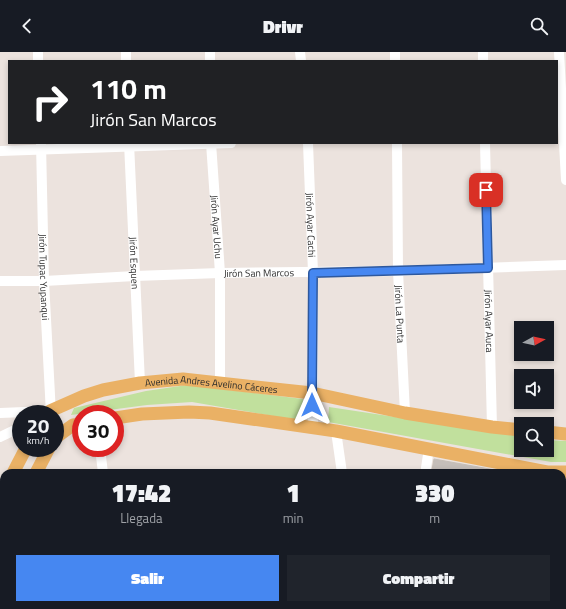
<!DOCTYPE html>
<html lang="es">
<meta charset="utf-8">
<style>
body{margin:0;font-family:"Titillium Web",sans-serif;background:#20242c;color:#f1f3f6;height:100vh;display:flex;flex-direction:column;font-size:15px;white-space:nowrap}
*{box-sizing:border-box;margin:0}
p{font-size:13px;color:#9ea1a6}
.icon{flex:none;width:22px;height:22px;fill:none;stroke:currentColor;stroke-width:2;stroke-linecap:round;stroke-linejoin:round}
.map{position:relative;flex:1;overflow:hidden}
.drawer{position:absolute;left:0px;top:417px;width:566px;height:140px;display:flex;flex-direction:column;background:#171b24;border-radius:12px 12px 0 0;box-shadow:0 2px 6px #0003}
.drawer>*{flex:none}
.guide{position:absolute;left:8px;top:8px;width:550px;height:84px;border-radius:0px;box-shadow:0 2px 6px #0003;background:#202124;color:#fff;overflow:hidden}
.needle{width:26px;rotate:82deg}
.tools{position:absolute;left:514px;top:269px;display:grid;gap:8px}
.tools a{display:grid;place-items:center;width:40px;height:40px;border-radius:0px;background:#171b24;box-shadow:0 2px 6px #0003;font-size:20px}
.speed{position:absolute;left:12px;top:353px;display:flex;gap:8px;font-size:20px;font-weight:700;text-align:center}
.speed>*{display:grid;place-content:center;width:52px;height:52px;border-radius:50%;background:#171b24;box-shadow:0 2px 6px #0003;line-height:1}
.speed small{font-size:10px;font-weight:400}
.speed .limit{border:6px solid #d22;background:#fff;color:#111}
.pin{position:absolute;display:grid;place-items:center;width:34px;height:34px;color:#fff;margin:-17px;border-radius:8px;box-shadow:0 2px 6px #0006}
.me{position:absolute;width:44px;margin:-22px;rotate:0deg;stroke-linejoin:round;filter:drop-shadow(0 0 3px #0008)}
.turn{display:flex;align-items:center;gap:14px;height:84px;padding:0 16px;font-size:18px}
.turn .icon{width:52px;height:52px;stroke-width:2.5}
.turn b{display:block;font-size:28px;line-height:34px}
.eta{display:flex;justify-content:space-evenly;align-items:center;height:68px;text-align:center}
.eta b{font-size:24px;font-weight:800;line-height:28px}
.primary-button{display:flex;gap:8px;margin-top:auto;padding:8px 16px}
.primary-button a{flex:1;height:46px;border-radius:0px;background:#4687f1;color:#fff;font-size:16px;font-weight:800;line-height:46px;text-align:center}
.primary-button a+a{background:#20242c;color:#f1f3f6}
header{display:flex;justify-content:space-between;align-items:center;height:52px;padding:0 16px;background:#171b24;font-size:18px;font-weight:800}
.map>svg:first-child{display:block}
.green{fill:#c1e09d}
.pitch{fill:#d5e699}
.building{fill:#c5beb9;stroke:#c7bfb7}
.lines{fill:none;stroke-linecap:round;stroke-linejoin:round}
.minor{stroke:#fff;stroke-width:10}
.major{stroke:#eab165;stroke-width:13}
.route-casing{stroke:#2e589d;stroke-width:10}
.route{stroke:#4687f1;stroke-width:7}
.labels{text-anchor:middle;stroke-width:3.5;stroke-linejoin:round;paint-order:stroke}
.street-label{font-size:10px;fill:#2b2b2b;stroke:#fff}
</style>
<header><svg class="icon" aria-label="back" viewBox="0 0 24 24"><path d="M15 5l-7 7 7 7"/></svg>Drivr<svg class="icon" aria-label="search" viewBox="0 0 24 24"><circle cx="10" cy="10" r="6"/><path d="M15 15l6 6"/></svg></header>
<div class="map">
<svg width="566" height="557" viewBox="0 0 566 557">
<rect width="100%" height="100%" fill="#ece3de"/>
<path class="green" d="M187,333L303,347L302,369L192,350L147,353L71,363L74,356L146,339Z
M329,355L521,384V398H547V388L566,389V410H551L328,370Z"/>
<path class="pitch" d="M475,553H500L501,557H476Z"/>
<path class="building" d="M434,407L495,418L494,421H447L432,418Z"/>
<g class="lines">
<g class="minor">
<path d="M38,0V9"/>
<path d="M126,0V9"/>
<path d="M210,0V9"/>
<path d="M300,0L301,9"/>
<path d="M395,0V9"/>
<path d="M483,0V9"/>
<path d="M559,0L566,128"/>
<path id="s1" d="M41,91L44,229L51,362"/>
<path id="s2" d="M129,91L140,331"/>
<path id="s3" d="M211,91L220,221V331"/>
<path id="s4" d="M308,91L313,221V375"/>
<path id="s5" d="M397,91L398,219L405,361"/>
<path id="s6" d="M485,91L492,375"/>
<path d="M0,99L231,91"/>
<path id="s7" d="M0,229H44L135,224L220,221L398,219L566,213"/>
<path d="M0,361L50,359"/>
<path d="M336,379L342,421"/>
<path d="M0,385L21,375"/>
<path d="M100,396L103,421"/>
<path d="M426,421V416L429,396"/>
<path d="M124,553L125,557"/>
<path d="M178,553L179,557"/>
<path d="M446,553V557"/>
<path d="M332,557L354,553"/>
</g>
<g class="major">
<path id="s8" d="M48,362L50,359L84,344L103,338L140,331L183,327L312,341L405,361L492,375L521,378"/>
<path d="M115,366L142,362L189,360L210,361L336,379L547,420H566"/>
<path d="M547,380L566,382"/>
<path d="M55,386L73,373L81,372"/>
<path d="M13,421L26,396"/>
<path d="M36,421L49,396"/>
<path d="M0,447L4,439"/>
<path d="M4,508V521"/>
<path d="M9,553L10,557"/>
</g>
</g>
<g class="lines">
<g class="route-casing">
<path id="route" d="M312,353L313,221L488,216L486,138"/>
</g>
<use href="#route" class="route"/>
</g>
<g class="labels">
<g class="street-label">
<text dy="4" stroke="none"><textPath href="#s4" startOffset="82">Jirón Ayar Cachi</textPath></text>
<text dy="4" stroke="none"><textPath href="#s3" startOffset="84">Jirón Ayar Uchu</textPath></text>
<text dy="4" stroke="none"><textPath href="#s2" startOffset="120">Jirón Esquen</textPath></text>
<text dy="4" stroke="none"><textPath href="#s7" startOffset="259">Jirón San Marcos</textPath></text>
<text dy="4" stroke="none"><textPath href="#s1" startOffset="134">Jirón Tupac Yupanqui</textPath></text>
<text dy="4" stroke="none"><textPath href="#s5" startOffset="171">Jirón La Punta</textPath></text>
<text dy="4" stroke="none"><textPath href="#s6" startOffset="178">Jirón Ayar Auca</textPath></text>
<text dy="4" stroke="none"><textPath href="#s8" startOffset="170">Avenida Andres Avelino Cáceres</textPath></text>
</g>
</g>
</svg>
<div class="tools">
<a><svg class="needle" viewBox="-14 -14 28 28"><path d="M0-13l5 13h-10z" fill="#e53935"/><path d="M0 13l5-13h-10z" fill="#9ea1a6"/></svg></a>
<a><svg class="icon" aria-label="sound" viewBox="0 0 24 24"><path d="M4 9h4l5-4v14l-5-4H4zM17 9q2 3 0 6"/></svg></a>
<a><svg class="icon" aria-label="search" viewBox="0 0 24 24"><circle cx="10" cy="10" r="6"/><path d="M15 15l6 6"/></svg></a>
</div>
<div class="speed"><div>20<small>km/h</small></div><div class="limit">30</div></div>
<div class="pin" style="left:486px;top:138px;background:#d93025"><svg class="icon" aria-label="arrive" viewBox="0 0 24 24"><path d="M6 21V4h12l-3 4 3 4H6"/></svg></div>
<svg class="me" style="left:312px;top:353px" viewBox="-20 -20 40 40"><path d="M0-17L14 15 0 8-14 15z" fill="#4687f1" stroke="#fff" stroke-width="4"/></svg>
<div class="guide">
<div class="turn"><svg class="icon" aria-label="right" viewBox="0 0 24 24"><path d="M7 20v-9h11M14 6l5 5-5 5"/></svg><div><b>110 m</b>Jirón San Marcos</div></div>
</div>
<section class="drawer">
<div class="eta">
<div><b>17:42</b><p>Llegada</p></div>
<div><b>1</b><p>min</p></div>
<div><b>330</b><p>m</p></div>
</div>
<div class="primary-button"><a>Salir</a><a>Compartir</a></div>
</section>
</div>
